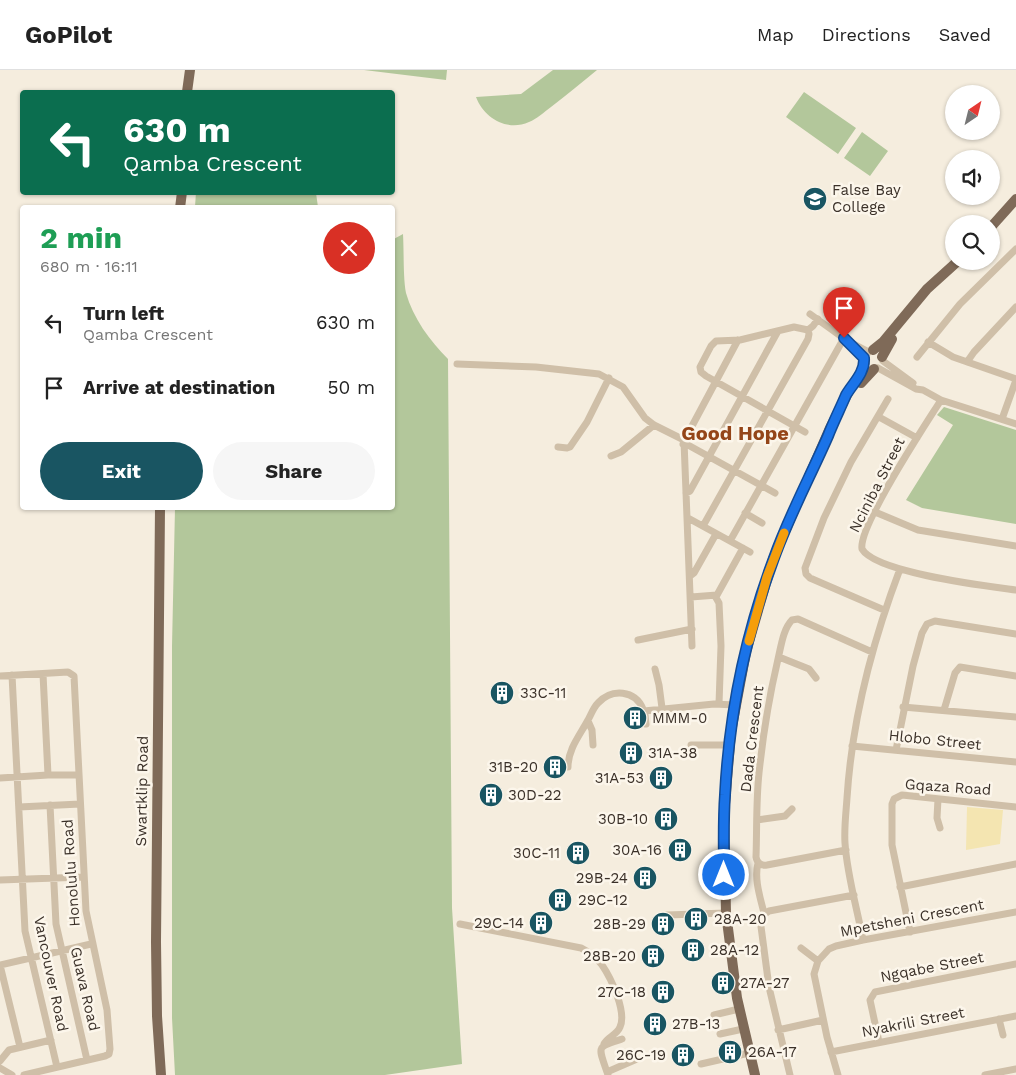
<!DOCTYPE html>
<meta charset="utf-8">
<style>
body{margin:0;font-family:"Work Sans",sans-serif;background:#f6f6f6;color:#222;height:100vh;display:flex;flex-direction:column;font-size:19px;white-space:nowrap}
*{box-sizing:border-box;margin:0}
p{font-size:16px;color:#767676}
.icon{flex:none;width:28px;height:28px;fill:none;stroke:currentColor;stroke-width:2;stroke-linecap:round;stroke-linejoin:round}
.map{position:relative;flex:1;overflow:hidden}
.panel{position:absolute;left:20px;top:135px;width:375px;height:305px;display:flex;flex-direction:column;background:#fff;border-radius:5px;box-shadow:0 1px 4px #0004}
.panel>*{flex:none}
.guide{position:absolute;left:20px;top:20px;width:375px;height:105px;border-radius:5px;box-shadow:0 1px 4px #0004;background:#0b6e4f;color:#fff;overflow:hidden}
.needle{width:32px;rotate:35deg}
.fabs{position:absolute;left:945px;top:15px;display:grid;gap:10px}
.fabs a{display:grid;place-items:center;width:55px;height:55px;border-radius:50%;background:#fff;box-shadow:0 1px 4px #0004;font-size:25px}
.pin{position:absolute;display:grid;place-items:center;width:42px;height:42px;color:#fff;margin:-51px -21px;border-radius:50% 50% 50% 0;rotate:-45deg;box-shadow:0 0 5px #0007}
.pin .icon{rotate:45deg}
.me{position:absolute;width:55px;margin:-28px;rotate:0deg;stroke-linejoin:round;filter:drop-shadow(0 0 4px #0008)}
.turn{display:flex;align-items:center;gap:18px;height:105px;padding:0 20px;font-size:22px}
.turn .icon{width:65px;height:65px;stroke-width:2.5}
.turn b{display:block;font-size:35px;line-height:42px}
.round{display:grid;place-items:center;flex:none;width:52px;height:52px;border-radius:26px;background:#f6f6f6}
.head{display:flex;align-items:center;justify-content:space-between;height:85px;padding:0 20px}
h1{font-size:30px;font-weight:700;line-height:38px;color:#1e9e55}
.cta{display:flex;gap:10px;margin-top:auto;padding:10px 20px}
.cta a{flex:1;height:58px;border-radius:30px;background:#195562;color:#fff;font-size:20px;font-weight:700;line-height:58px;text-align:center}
.cta a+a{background:#f6f6f6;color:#222}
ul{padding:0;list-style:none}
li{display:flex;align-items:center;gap:15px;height:65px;padding:0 20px}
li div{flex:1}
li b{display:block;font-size:19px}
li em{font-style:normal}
header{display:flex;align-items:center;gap:30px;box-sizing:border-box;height:70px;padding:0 25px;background:#fff;border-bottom:1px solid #e0e0e0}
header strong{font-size:24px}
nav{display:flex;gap:28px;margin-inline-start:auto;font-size:18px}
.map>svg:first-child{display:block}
.green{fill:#b3c79b}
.sand{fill:#f4e5b1}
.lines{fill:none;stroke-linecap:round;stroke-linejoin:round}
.street{stroke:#cfbfa8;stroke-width:7}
.primary{stroke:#7f6a58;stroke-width:10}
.route-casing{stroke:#114b97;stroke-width:12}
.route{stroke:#1a73e8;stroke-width:9}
.slow{stroke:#f59e0b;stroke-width:9}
.labels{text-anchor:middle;stroke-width:5;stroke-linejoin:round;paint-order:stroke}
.poi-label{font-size:15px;fill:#3b3129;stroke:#fcf6eb;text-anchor:start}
.street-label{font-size:15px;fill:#3b3129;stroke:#fcf6eb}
.district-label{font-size:20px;font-weight:bold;fill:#944518;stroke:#fcf6eb}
</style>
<header>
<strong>GoPilot</strong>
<nav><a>Map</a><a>Directions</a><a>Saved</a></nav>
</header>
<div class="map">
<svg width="1016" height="1005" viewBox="0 0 1016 1005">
<rect width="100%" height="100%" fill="#f5edde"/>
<path class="green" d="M364,0H447L446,10Z
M553,0H597C582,12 567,25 551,37C544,42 537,49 529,52C507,62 484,48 476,27L521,24Z
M804,22L856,58L838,84L786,47Z
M862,62L888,81L870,106L844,88Z
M196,122L316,123L318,137H195Z
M403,164C404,181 403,207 406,223C413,248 430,271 448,289L452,838L462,994L385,1005H175L172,948V576L175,438H392V170Z
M944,337L1016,360V454L922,438L906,430L953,355L937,345Z"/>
<path class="sand" d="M967,737L1003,740L1000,774L966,780Z"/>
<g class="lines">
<path class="street" d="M810,244L846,270L869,282
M928,272L953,287L1016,309
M849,274L864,288
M917,287L960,234L1016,179
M883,291L913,313
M967,292L974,282L1016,237
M457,294L536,297L599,304L623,317L645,348L654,355L684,370
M878,298L916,319L923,320L941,330L1016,354
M941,330C926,354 858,456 862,479C876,503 987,516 1016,520
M879,347L917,368
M1002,349L1016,310
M805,362L706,306L701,302L700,297L711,276L716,271L740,270L794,257L808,260L813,256L818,249
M683,374L688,375L775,423
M558,377L567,378L570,377L587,352L609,308
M611,386L621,382L654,355
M686,423L690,421L778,261
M875,442L918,460L1016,476
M745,443L762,453
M688,448L750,482
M703,456L808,269L809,264L808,260
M730,471L844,268
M690,506L694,503L716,464
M715,526L719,533L721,576L719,634
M691,527L717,525L743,478
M884,540L810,508L806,504L805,498L824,448L851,392L888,329
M638,570L692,559
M692,576L684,371L738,270
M779,587L809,599L816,608
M655,599L659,615L662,638
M43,604L48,705
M12,605L25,861L57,997
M0,606L68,602L74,606L86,841L107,940L110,979L109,984L105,986L24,1005
M903,637L1016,647
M944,640L955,603L960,597L1016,606
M644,641L714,634L735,635
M588,651L592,660L593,675
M691,675H729
M852,676L1016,692
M896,680L913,596L922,563L927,554L935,551L1016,564
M568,697C568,679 580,665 588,650C591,645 593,638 598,633C612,618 635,620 643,639C646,643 645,649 646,654
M0,708L48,705H78
M938,729L937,748L940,758
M50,735L56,854L87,990
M19,737L80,734
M757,750L785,746L792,739
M846,780L767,795C761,796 757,793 756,787C757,759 756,731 759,703C763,665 769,627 778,589C781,577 783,559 792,550L798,549L872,582
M758,793C754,809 760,827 764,843
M0,810L84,807
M900,817L1016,794
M667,845L726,843
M460,854L581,878C589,882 596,887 602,895C611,908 627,942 620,957C617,965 607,967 604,974
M910,862L892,775V734L894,729L902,725L1016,737
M863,870C857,838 847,805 845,773C844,758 846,743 847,728C852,649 872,573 900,499
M801,878L818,891
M0,895L91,874
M0,895L20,977
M714,945L739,939
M999,949L1003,965
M778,960L823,950
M720,964L743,959
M879,972L870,930L875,922L1016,894
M831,982L1016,946
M0,991L9,980L51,970
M701,994L749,983
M0,998L12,1005
M607,1002C598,976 596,977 622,969
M608,1005L607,1002L637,989
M790,1005L769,917L760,849L763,845L769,841L854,825
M838,1005L827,967L814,904L818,891L829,879L836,876L863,870L1016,842
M985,1005L1016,999"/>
<path class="primary" d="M187,22L190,0
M180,138L182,122
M991,157L1016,129
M873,280L883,272L927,219L958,191
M882,287L892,269
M861,313L874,299
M160,438L156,872L157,946L161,1005
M755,1005L737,928L726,843L724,746L731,662L746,582L773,489L830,358L849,321L863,299L864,293"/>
</g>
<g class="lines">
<g class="route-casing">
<path id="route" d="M724,805C724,778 723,752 725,725C729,645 746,563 774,488C789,446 810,407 828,366C833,353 840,339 846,325C853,313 865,303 864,288L844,268"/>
</g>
<use href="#route" class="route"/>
<path class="slow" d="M749,571L767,507L784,463"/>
</g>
<defs>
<g id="school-disc" transform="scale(1.25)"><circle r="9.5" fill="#195562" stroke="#fcf6eb"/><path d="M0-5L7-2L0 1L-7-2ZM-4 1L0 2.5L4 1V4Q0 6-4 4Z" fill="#fff"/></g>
<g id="building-disc" transform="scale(1.25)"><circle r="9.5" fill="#195562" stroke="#fcf6eb"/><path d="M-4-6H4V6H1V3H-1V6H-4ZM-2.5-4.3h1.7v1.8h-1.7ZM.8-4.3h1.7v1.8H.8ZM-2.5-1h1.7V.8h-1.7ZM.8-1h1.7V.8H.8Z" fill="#fff"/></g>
</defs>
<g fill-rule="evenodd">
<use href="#school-disc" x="815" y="129"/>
<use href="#building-disc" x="502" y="623"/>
<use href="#building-disc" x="635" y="648"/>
<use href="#building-disc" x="631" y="683"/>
<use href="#building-disc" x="555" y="697"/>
<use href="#building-disc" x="661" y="708"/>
<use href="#building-disc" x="491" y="725"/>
<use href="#building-disc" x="666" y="749"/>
<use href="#building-disc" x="680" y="780"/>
<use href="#building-disc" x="578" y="783"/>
<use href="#building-disc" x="645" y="808"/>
<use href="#building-disc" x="560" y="830"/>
<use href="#building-disc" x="696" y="849"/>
<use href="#building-disc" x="541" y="853"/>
<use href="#building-disc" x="663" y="854"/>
<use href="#building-disc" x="693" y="880"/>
<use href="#building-disc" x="653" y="886"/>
<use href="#building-disc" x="723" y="913"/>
<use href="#building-disc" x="663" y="922"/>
<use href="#building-disc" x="655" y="954"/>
<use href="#building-disc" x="730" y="982"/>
<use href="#building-disc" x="683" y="985"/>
</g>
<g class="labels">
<g class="poi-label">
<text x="832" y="125">False Bay<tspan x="832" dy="17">College</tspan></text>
<text x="520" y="628">33C-11</text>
<text x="652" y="653">MMM-0</text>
<text x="648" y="688">31A-38</text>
<text x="538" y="702" text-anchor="end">31B-20</text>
<text x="644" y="713" text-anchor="end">31A-53</text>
<text x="508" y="730">30D-22</text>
<text x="648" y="754" text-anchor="end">30B-10</text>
<text x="662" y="785" text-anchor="end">30A-16</text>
<text x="560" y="788" text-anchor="end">30C-11</text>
<text x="628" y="813" text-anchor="end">29B-24</text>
<text x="578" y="835">29C-12</text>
<text x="714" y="854">28A-20</text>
<text x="524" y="858" text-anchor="end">29C-14</text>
<text x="646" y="859" text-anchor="end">28B-29</text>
<text x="710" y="885">28A-12</text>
<text x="636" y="891" text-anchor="end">28B-20</text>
<text x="740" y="918">27A-27</text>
<text x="646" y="927" text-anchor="end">27C-18</text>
<text x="672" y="959">27B-13</text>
<text x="748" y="987">26A-17</text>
<text x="666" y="990" text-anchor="end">26C-19</text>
</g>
<g class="street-label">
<text transform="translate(877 415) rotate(-63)" y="5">Nciniba Street</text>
<text transform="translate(752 669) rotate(-83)" y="5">Dada Crescent</text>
<text transform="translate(935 670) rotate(6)" y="5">Hlobo Street</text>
<text transform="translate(948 717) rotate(4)" y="5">Gqaza Road</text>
<text transform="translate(142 721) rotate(-89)" y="5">Swartklip Road</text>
<text transform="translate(71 803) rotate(-94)" y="5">Honolulu Road</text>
<text transform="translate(912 848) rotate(-11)" y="5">Mpetsheni Crescent</text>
<text transform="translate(932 897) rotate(-11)" y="5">Ngqabe Street</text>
<text transform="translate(51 904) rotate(78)" y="5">Vancouver Road</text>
<text transform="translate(85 919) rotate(77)" y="5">Guava Road</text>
<text transform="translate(913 952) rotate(-11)" y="5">Nyakrili Street</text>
</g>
<g class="district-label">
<text x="735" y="370">Good Hope</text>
</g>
</g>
</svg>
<div class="fabs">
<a><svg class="needle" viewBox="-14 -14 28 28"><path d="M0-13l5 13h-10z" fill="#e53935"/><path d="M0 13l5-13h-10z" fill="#767676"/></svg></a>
<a><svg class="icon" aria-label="sound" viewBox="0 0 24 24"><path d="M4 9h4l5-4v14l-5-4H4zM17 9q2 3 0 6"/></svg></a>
<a><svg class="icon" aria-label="search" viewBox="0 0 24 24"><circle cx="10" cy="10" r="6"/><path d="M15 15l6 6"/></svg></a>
</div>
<div class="pin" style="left:844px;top:268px;background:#d93025"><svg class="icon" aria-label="arrive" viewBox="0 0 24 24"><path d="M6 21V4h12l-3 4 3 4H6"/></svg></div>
<svg class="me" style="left:724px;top:805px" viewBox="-20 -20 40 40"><circle r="17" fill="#1a73e8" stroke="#fff" stroke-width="3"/><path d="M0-11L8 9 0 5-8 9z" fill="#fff"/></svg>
<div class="guide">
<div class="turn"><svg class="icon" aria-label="left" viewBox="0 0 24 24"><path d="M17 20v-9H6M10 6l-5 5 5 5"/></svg><div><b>630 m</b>Qamba Crescent</div></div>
</div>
<section class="panel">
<div class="head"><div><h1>2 min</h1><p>680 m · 16:11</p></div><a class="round" style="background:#d93025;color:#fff"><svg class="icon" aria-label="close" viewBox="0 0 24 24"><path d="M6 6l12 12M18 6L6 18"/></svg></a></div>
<ul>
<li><svg class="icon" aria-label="left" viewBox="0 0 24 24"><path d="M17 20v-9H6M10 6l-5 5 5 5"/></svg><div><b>Turn left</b><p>Qamba Crescent</p></div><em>630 m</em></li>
<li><svg class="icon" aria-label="arrive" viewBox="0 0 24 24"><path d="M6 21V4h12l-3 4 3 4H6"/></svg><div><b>Arrive at destination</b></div><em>50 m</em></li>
</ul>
<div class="cta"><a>Exit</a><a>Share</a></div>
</section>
</div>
